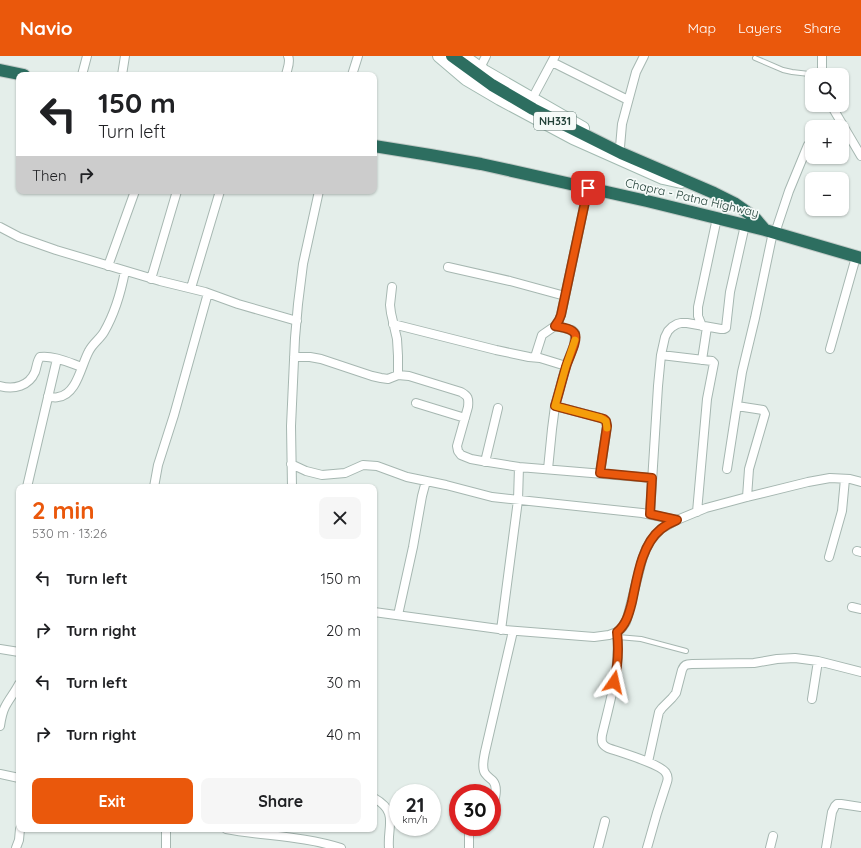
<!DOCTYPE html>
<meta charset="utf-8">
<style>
body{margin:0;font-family:Quicksand,sans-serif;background:#f6f6f6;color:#202124;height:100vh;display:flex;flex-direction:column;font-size:15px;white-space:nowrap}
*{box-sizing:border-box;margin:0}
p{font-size:13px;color:#757577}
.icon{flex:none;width:22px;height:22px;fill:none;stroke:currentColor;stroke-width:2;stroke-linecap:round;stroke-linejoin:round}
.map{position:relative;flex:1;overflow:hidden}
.sheet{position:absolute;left:16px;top:428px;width:361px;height:348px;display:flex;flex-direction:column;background:#fff;border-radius:8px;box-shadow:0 1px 3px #0004}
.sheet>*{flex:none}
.guide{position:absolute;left:16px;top:16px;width:361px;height:122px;border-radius:8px;box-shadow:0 1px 3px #0004;background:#fff;color:#202124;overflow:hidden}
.controls{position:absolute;left:805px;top:12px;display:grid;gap:8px}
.controls a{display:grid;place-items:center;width:44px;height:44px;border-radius:8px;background:#fff;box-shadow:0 1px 3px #0004;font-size:20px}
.speed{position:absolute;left:389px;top:728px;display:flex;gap:8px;font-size:20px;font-weight:700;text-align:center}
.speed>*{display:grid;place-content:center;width:52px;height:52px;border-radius:50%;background:#fff;box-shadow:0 1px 3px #0004;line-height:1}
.speed small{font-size:10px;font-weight:400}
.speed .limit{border:6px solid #d22;background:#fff;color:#111}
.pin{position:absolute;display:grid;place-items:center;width:34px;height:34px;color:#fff;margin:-17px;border-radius:8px;box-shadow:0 2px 6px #0006}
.me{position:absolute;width:44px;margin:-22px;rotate:11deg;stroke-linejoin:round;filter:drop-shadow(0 0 3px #0008)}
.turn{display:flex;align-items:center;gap:14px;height:84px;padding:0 16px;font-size:18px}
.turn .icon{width:52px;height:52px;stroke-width:2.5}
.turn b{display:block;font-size:28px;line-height:34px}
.then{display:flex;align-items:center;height:38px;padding:0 16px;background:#0003;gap:8px;font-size:15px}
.round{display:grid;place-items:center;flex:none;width:42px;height:42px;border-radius:8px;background:#f6f6f6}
.head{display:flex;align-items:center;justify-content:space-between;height:68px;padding:0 16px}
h1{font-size:24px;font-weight:700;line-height:30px;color:#ea580c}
.button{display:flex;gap:8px;margin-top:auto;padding:8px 16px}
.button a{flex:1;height:46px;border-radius:8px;background:#ea580c;color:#fff;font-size:16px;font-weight:700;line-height:46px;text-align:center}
.button a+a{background:#f6f6f6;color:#202124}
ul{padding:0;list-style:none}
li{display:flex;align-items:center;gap:12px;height:52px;padding:0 16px}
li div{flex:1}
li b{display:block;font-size:15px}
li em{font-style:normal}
header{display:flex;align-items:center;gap:24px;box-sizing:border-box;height:56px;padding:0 20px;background:#ea580c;color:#fff}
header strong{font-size:19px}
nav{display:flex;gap:22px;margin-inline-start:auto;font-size:14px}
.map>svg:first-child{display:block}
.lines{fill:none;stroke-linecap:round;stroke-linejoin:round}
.lane-casing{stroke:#a6b7b1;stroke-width:6}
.street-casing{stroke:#a6b7b1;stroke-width:10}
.secondary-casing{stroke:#a2bab1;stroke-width:14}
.highway-casing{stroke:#c1cac7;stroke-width:14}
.lane{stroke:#fff;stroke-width:4}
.street{stroke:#fff;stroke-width:8}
.secondary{stroke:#fff;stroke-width:12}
.highway{stroke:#2d6e60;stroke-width:12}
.route-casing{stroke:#983908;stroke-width:10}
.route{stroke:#ea580c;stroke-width:7}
.slow{stroke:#f59e0b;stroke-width:7}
.labels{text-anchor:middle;stroke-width:3.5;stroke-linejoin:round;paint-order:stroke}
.shield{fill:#f5faf8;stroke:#617872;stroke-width:1}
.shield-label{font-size:11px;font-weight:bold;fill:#224138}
.street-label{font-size:12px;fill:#224138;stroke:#f5faf8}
</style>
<header>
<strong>Navio</strong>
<nav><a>Map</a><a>Layers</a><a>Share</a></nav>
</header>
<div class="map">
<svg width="861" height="792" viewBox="0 0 861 792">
<rect width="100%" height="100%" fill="#e4eeea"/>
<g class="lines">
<g class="lane-casing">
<path id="lane" d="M755,2L783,14L792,16L818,19
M618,581L641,583L686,595"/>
</g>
<g class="street-casing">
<path id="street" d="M822,0V19
M552,6L628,44
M480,12L486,0
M82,19L87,0
M122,19L125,0
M286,19C287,13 291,6 288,0
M352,19L358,0
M532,43L555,0
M831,49L861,100
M620,91L622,68L636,16L644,0
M0,171L19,181L56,194L160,225L205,236L238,248L297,265
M775,177L789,135L808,89
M108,210L135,135
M448,211L510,225L565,240
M151,223L177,135
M392,231L390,249L391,257L397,283L398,300V319
M191,232L220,135
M393,268L496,294L529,301L540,302L566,310
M702,270L698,260V251L717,162
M830,293L856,201
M661,299L712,305L714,307L707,343L697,456
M294,301H310L321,303L372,320L381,322L388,323L398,319L409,320L461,336C468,340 469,342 468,351L457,390L458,395L461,399L471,403L482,405L519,411L652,422
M535,301L542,279L555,270L559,264L561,259L588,132
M702,304L707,271
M0,330C14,334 29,330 35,316C37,310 37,305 40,301C53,299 70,307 82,311
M48,340C51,341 55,342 58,341C77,339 81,309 89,295C93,287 100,283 104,276C115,257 121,236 125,215
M416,347L465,362
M555,350L601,362L606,365L607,370L600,417
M737,350L763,354L765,358L749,413L747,441
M485,406L498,352
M291,408L306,415L322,419L345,417L363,409L377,410L407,421L446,429L492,441L642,457L677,464
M548,413L552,373L555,350L566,310L574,289L575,281V277L572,274L555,270
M727,413L742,316L755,262L773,176
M27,431L57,303
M154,431L158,409L174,359L208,237
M292,431L291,370L295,282L298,248L303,208L319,135
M650,458L658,330L661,299L665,281L668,275L672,271L677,268L681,267H687L721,273H724L726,272L730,236L745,169
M857,495L861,496
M829,501L842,455L845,423
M852,551L861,553
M374,556L506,574L594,581L609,579L617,576L622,572L626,566L629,555L642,504L646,493L651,484L661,473L677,464L706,452L747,441L808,426L830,422L850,423L861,426
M398,559L413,491L422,440L426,425
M501,574L518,444L519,411
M617,576C621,611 610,645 602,679C601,686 602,689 608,692C619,696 661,708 666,717C668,720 668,723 667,726L657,757L647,792
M0,593L19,596
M812,643L818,605
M0,670C1,663 2,657 5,651C9,643 15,636 19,628
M648,706L659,656L662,652L672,642L676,637L682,614C684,609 686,608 692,608L754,607L777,603L795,602L818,605L861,616
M0,718L19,722
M374,742C399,756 387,769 389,792
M492,753C494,746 499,732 493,725C490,722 485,719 484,715C482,709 484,701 485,696L513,575
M166,773V792
M226,773C264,780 303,780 341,792
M16,792L19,784L20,773
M469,792V775L471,771
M598,792L605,765
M770,792L773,780
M826,792L832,756L835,750L837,748H841L861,751"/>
</g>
<g class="secondary-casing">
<path id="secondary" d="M439,0L466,23L500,43L573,82L663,122L681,126
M463,0L484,15L583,72"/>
</g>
<g class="highway-casing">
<path id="highway" d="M452,0L492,29L533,53L621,97L714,137L734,147L754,161L765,174
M0,14L24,19
M374,90L430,99L481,108L647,145L765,174L861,202"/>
</g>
<use href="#lane" class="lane"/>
<use href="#street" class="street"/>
<use href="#secondary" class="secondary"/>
<use href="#highway" class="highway"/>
</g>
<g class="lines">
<g class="route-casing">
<path id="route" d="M588,132L561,259L559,264L555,270C560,271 572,272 575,278C578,285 568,303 566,311C562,324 559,337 555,350L604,363L606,365L607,370L600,417L652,422L650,458L677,464C672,466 666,469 661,473C641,489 637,523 632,546C629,558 626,569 617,576C619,594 618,610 614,626"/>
</g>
<use href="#route" class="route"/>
<path class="slow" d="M575,284L566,310L555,350L601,362L606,365L607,372"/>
</g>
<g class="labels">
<rect class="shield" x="534" y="56" width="42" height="18" rx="3"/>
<g class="shield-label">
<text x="555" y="69">NH331</text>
</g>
<g class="street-label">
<text transform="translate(692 142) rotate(13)" y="4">Chapra - Patna Highway</text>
</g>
</g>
</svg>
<div class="controls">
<a><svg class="icon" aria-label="search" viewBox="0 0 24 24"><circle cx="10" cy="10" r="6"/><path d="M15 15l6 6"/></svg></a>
<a>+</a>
<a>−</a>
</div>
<div class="speed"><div>21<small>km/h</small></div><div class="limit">30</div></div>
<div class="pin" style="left:588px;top:132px;background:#d93025"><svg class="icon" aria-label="arrive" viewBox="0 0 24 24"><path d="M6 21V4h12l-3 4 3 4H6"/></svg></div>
<svg class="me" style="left:614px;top:626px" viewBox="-20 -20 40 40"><path d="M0-17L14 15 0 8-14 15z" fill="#ea580c" stroke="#fff" stroke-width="4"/></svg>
<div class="guide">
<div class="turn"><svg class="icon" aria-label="left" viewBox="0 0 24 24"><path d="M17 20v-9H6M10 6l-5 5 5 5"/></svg><div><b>150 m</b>Turn left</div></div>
<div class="then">Then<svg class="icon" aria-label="right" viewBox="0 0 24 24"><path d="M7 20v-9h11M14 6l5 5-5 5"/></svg></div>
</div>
<section class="sheet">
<div class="head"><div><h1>2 min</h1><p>530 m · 13:26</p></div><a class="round"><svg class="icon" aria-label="close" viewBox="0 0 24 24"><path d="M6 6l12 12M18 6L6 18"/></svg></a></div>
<ul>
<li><svg class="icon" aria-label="left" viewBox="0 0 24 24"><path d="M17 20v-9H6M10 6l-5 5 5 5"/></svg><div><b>Turn left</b></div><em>150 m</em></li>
<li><svg class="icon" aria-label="right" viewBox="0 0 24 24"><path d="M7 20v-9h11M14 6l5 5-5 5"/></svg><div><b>Turn right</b></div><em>20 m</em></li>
<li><svg class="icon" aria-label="left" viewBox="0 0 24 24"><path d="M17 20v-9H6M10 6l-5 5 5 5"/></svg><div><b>Turn left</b></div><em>30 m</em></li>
<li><svg class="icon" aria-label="right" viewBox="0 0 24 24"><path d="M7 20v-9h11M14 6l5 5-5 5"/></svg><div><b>Turn right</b></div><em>40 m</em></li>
</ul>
<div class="button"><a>Exit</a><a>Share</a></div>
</section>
</div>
